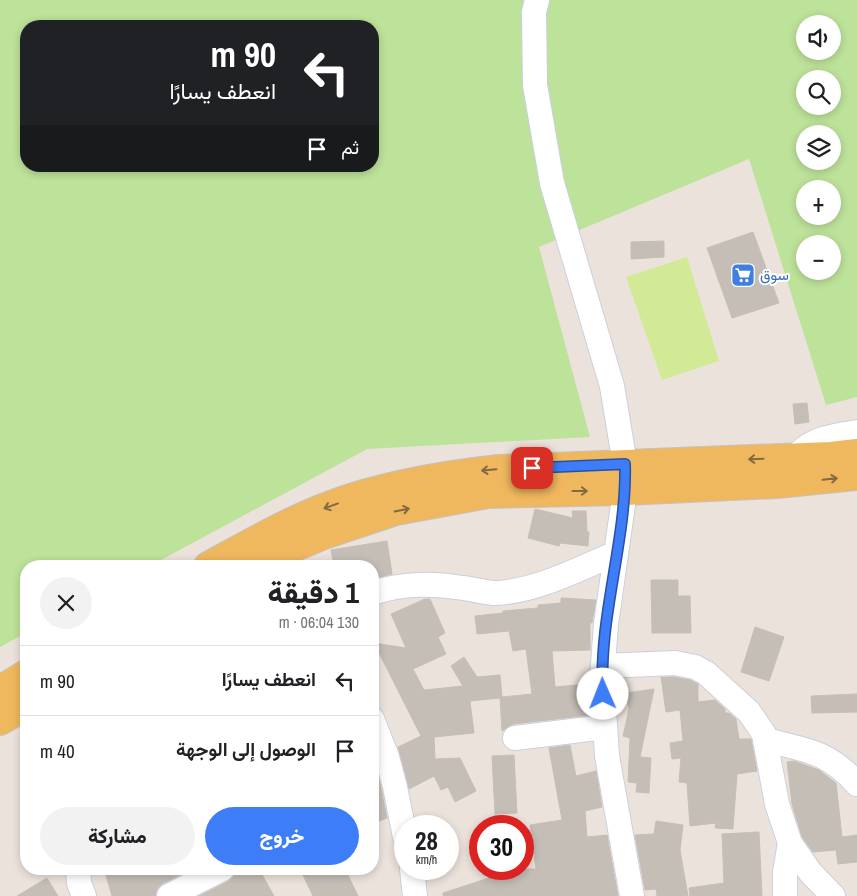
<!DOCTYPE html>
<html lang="ar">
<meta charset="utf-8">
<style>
body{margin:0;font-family:"Archivo Narrow",Vazirmatn,sans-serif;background:#f2f2f2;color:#202124;direction:rtl;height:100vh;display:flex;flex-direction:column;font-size:19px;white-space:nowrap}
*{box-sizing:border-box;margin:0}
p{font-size:16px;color:#757577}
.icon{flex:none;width:28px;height:28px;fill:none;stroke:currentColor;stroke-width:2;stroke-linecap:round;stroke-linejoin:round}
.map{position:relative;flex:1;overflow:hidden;direction:ltr}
.details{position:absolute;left:20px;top:560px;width:359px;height:315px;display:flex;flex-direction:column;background:#fff;border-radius:20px;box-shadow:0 2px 8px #0003;direction:rtl}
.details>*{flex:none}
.guide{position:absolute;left:20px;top:20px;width:359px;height:152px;border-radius:20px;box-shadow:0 2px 8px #0003;direction:rtl;background:#202124;color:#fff;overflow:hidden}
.fabs{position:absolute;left:796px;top:15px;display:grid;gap:10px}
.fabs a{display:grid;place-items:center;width:45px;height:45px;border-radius:50%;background:#fff;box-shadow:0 2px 8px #0003;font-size:25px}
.speed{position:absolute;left:394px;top:815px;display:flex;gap:10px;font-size:25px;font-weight:700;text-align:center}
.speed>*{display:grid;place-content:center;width:65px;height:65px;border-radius:50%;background:#fff;box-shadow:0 2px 8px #0003;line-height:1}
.speed small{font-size:12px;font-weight:400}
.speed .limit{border:8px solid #d22;background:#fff;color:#111}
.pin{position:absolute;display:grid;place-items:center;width:42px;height:42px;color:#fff;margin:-21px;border-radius:10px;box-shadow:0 2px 8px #0006}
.me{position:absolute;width:55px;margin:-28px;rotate:359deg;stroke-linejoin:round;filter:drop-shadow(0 0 4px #0008)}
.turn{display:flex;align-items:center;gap:18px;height:105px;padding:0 20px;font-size:22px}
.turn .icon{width:65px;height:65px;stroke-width:2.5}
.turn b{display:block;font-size:35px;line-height:42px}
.then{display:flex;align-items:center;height:48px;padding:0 20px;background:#0003;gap:10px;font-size:19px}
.round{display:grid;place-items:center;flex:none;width:52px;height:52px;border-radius:26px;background:#f2f2f2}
.headline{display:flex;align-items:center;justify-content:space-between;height:85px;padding:0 20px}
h1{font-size:30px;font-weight:800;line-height:38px}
.action{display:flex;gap:10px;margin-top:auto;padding:10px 20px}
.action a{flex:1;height:58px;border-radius:30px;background:#3d7df7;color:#fff;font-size:20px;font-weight:800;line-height:58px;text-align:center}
.action a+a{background:#f2f2f2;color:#202124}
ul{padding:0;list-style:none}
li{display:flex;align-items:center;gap:15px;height:70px;padding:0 20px;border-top:1px solid #e0e0e0}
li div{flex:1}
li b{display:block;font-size:19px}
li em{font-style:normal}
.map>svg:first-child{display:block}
.green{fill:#bde299;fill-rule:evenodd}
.pitch{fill:#d2e995}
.building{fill:#c4beb7;stroke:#c7beb6}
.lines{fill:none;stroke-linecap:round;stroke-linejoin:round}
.minor-casing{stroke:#cad0dc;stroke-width:26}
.major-casing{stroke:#c3c3c3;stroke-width:30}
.minor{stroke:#fff;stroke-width:24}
.major{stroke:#efb75e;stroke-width:28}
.oneway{stroke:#836941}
.route-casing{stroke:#2851a1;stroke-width:12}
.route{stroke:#3d7df7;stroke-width:9}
.labels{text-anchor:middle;stroke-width:4;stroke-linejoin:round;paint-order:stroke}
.shop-label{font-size:15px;fill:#366cbe;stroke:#fff;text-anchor:start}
</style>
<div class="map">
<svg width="857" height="896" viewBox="0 0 857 896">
<rect width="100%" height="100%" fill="#ece2dc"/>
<path class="green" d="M0,0H857V397L826,405L749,159L539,247L590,437L367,449L150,566H26V633L0,647ZM805,24H832V51H805ZM26,26H372V166H26ZM805,79H832V106H805ZM805,134H832V161H805ZM805,189H832V216H805ZM805,244H832V271H805Z"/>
<path class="pitch" d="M687,257L719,361L662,380L626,277Z"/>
<path class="building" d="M753,232L779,303L732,318L707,248Z
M664,241V257L631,259V242Z
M807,403L809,422L795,424L793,404Z
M535,509L573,518L572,511H586L587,532H589L588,546L560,543L559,546L528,538Z
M387,541L392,574L372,579V566H334L331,550Z
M651,580H678V596H690L691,633H652Z
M561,598L596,600L592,623H590V650L552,651L555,687L588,684L591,715L513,724L502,731L500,698L470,701L474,733L434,737L435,759L460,758L476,791L455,802L448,787L441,790L434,776L409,789L398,747L421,736L374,643L406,648L391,614L425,599H430L445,633L438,637L446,654L413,669L424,690L463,686L451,666L464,657L477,677L500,675L502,697L532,694L526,649L513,651L509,631L477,634L475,616L503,613V611L538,608V605L561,603Z
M755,627L784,637L769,681L741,672Z
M661,677H674L690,680L698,684V702L715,700L725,709V713H729L736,719L739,739H751L757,771L737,774L733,829L715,828L716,823L690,826L687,783L679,782L681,758L672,759L670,743L683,741L680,710L666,712Z
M654,689L640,757L651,758L649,793L636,792L637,783L628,782L630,738L623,736L629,709L626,693Z
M857,694V712L812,713L811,696Z
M570,745L576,776L596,771L602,807L585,811L587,837L607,835L618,896H443V893L489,878L488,876L491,875L488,869H536L530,825L562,820L549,748Z
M514,755L517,813L495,814L492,756Z
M794,761L819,770L836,783L842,837L857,835V862L838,864L836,850L813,852L802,837L792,804L787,762Z
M379,779L387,818L372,824V782Z
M656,821L683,825L680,850L688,896H657L656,889L645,890L635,835L654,834Z
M759,832L762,896H690L689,888L724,883L722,834Z
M104,869H192L162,884L157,889L155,896H112Z
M236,869H259L274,896H199L229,881L234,876Z
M300,869H345L358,896H313Z
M47,878L58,896H17Z"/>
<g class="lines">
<g class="minor-casing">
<path id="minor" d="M537,0L534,12L535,85L552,183L612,386L625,464V491L606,624L602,678L607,756L632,896
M797,467L798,454C815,437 835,436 857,432
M372,593C404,583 431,583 463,588C473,589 483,592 493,593C533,593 581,568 616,553
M603,666L675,663L695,667L706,673L749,712L764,734L777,804L790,843L810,872L833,896
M372,719L387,757L373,763
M515,738L605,727
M765,740C806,750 828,751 857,784
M387,757L395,787L405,837
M78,869L79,883L84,896
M412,869L415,896
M169,896L222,869
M785,896V872L790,843"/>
</g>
<g class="major-casing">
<path id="major" d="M208,566C247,545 286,522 328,506C380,486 444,475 499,469L831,456L857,453
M259,566L281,553L324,535L396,511L488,494L625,491L777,484L857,476
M0,690L26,674
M0,721L26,706"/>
</g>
<use href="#minor" class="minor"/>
<use href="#major" class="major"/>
</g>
<defs><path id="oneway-shaft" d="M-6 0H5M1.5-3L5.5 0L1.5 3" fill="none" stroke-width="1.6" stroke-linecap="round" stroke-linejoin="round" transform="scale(1.25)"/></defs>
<g class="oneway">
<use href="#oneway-shaft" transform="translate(756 459) rotate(178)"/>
<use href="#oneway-shaft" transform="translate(489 470) rotate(175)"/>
<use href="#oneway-shaft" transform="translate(830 479) rotate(-6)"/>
<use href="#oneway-shaft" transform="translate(580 491)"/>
<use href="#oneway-shaft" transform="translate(331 506) rotate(160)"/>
<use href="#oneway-shaft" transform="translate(402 510) rotate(-12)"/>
</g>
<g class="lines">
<g class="route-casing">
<path id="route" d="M532,468L625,464C627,541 598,617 603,694"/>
</g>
<use href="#route" class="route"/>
</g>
<defs>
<g id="supermarket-square" transform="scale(1.25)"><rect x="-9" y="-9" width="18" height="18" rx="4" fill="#3f7fe0" stroke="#fff"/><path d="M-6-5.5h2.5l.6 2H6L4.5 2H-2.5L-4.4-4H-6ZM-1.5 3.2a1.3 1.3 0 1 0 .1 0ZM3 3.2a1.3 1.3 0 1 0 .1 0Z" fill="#fff"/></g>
</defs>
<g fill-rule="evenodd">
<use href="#supermarket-square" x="743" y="275"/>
</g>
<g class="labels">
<g class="shop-label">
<text x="760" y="280">سوق</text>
</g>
</g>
</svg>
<div class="fabs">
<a><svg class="icon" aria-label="sound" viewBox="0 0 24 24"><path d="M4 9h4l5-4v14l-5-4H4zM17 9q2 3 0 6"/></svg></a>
<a><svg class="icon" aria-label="search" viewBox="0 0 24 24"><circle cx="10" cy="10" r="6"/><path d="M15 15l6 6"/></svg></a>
<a><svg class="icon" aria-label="layers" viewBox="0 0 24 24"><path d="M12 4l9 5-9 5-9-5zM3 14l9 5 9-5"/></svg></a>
<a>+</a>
<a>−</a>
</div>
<div class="speed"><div>28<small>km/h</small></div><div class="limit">30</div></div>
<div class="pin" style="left:532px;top:468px;background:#d93025"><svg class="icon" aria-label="arrive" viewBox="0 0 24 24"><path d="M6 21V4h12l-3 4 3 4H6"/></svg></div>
<svg class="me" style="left:603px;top:694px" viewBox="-20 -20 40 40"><circle r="19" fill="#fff"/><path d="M0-13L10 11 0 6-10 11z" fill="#3d7df7"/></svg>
<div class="guide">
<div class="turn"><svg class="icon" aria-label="left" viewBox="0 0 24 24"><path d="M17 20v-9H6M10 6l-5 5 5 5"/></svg><div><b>90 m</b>انعطف يسارًا</div></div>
<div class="then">ثم<svg class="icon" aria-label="arrive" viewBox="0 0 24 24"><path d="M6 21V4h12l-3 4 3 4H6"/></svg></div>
</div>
<section class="details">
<div class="headline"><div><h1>1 دقيقة</h1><p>130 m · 06:04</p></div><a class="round"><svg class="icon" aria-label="close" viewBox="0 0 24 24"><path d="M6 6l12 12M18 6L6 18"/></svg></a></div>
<ul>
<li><svg class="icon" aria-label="left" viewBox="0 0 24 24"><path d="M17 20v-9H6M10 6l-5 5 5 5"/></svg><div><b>انعطف يسارًا</b></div><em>90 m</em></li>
<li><svg class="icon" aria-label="arrive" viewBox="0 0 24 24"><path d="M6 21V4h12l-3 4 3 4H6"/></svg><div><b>الوصول إلى الوجهة</b></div><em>40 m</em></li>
</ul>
<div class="action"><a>خروج</a><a>مشاركة</a></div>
</section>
</div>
